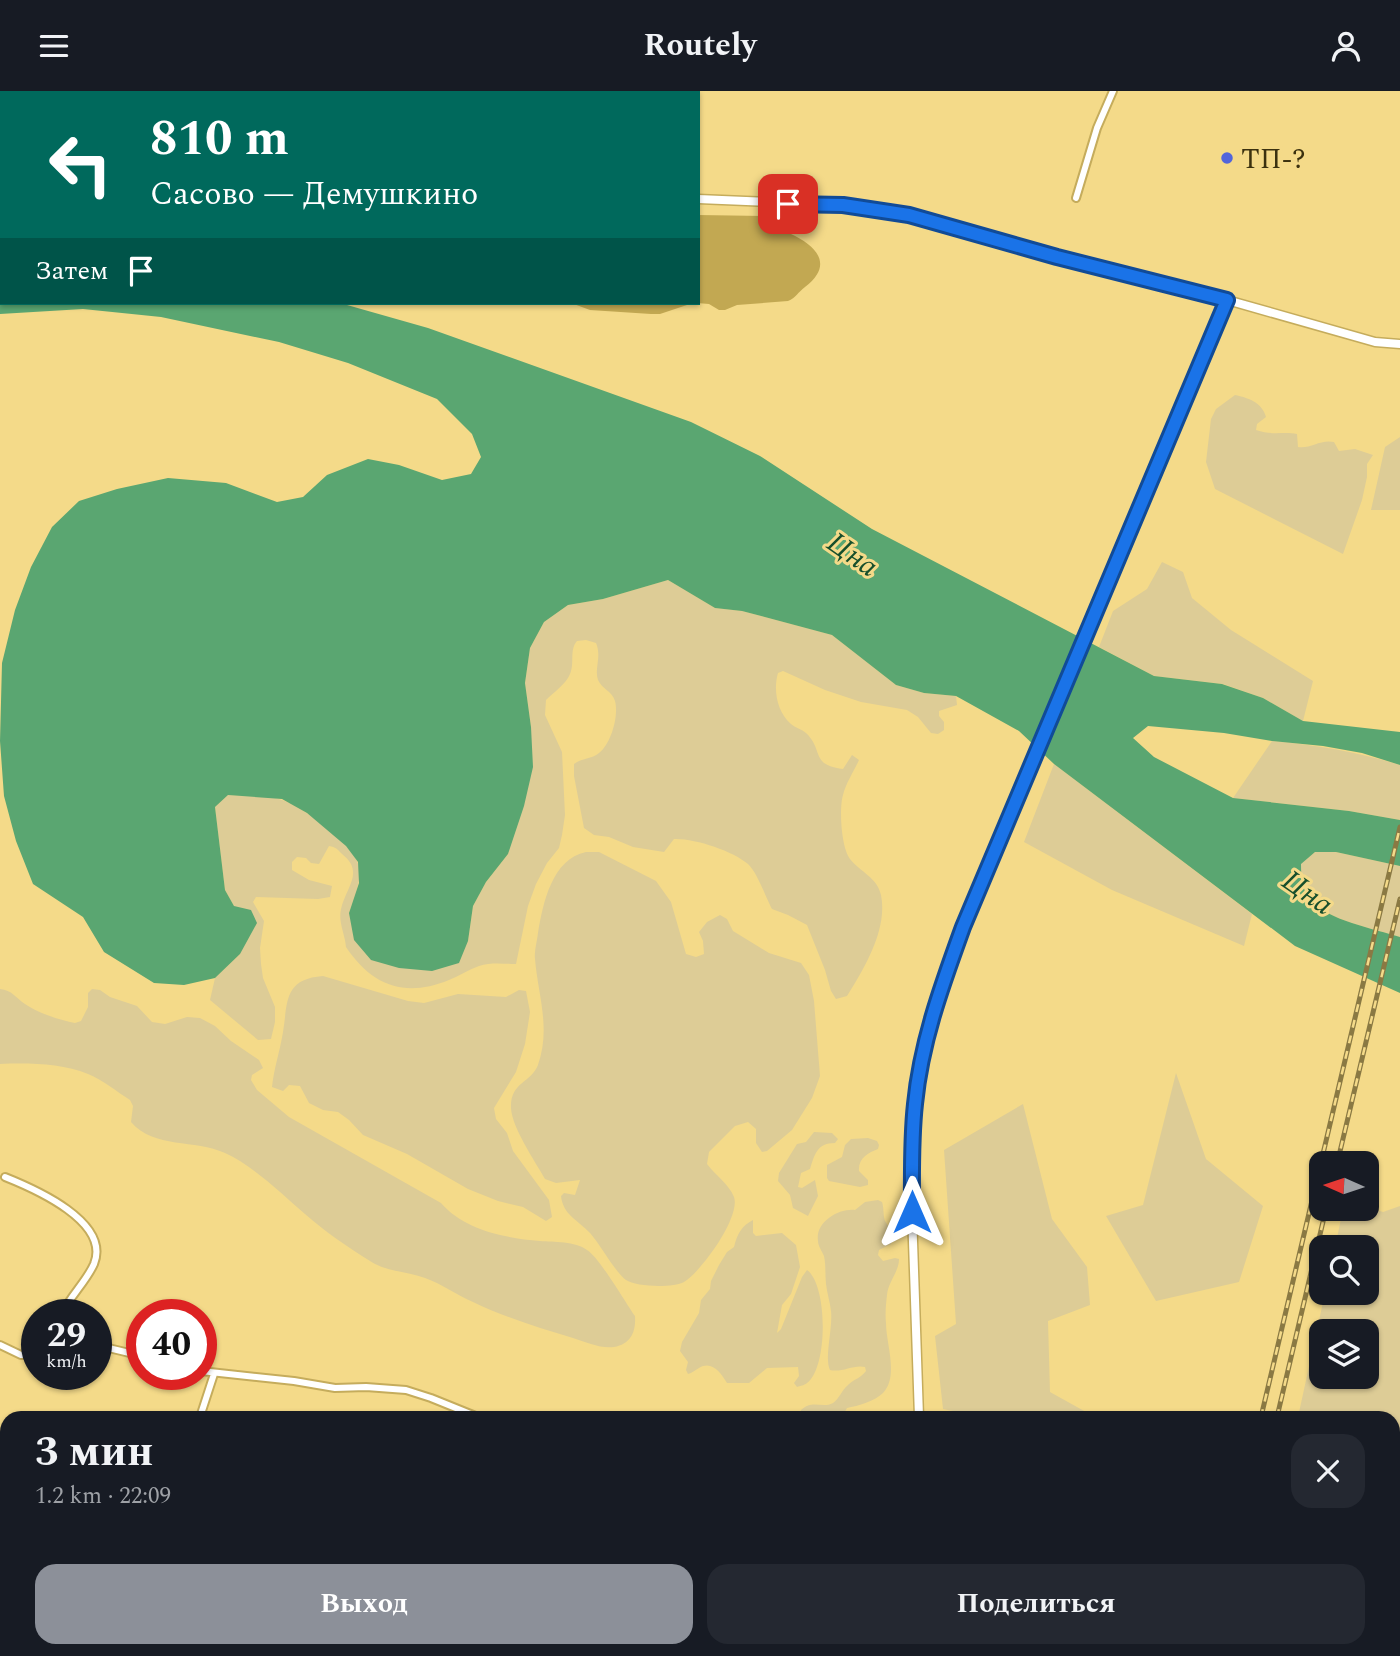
<!DOCTYPE html>
<html lang="ru">
<meta charset="utf-8">
<style>
body{margin:0;font-family:Spectral,serif;background:#242831;color:#f1f3f6;height:100vh;display:flex;flex-direction:column;font-size:26px;white-space:nowrap}
*{box-sizing:border-box;margin:0}
p{font-size:23px;color:#9ea1a6}
.icon{flex:none;width:38px;height:38px;fill:none;stroke:currentColor;stroke-width:2;stroke-linecap:round;stroke-linejoin:round}
.map{position:relative;flex:1;overflow:hidden}
.panel{position:absolute;left:0px;top:1320px;width:1400px;height:247px;display:flex;flex-direction:column;background:#171b24;border-radius:21px 21px 0 0;box-shadow:0 2px 5px #0004}
.panel>*{flex:none}
.guide{position:absolute;left:0px;top:0px;width:700px;height:214px;box-shadow:0 2px 5px #0004;background:#00695c;color:#fff;overflow:hidden}
.needle{width:46px;rotate:273deg}
.controls{position:absolute;left:1309px;top:1060px;display:grid;gap:14px}
.controls a{display:grid;place-items:center;width:70px;height:70px;border-radius:14px;background:#171b24;box-shadow:0 2px 5px #0004;font-size:35px}
.speed{position:absolute;left:21px;top:1208px;display:flex;gap:14px;font-size:35px;font-weight:700;text-align:center}
.speed>*{display:grid;place-content:center;width:91px;height:91px;border-radius:50%;background:#171b24;box-shadow:0 2px 5px #0004;line-height:1}
.speed small{font-size:18px;font-weight:400}
.speed .limit{border:10px solid #d22;background:#fff;color:#111}
.pin{position:absolute;display:grid;place-items:center;width:60px;height:60px;color:#fff;margin:-30px;border-radius:14px;box-shadow:0 4px 10px #0006}
.me{position:absolute;width:77px;margin:-38px;rotate:0deg;stroke-linejoin:round;filter:drop-shadow(0 0 5px #0008)}
.turn{display:flex;align-items:center;gap:24px;height:147px;padding:0 35px;font-size:32px}
.turn .icon{width:91px;height:91px;stroke-width:2.5}
.turn b{display:block;font-size:49px;line-height:60px}
.then{display:flex;align-items:center;height:66px;padding:0 35px;background:#0003;gap:14px;font-size:26px}
.round{display:grid;place-items:center;flex:none;width:74px;height:74px;border-radius:21px;background:#242831}
.overview{display:flex;align-items:center;justify-content:space-between;height:119px;padding:0 35px}
h1{font-size:42px;font-weight:700;line-height:52px}
.action{display:flex;gap:14px;margin-top:auto;padding:14px 35px}
.action a{flex:1;height:80px;border-radius:21px;background:#8c9099;color:#fff;font-size:28px;font-weight:700;line-height:80px;text-align:center}
.action a+a{background:#242831;color:#f1f3f6}
header{display:flex;justify-content:space-between;align-items:center;height:91px;padding:0 35px;background:#171b24;font-size:32px;font-weight:700}
.map>svg:first-child{display:block}
.green{fill:#ddcc96;fill-rule:evenodd}
.forest{fill:#c2a852}
.water{fill:#5aa671}
.lines{fill:none;stroke-linecap:round;stroke-linejoin:round}
.minor-casing{stroke:#c5ac5c;stroke-width:10}
.tertiary-casing{stroke:#c5ac5c;stroke-width:11}
.minor{stroke:#fff;stroke-width:6}
.tertiary{stroke:#fff;stroke-width:8}
.rail-casing{stroke:#8a7943;stroke-width:5}
.rail{stroke:#f4da89;stroke-width:2.5;stroke-dasharray:8;stroke-linecap:butt}
.route-casing{stroke:#114b97;stroke-width:18}
.route{stroke:#1a73e8;stroke-width:12}
.poi-dot{fill:#5265db;stroke:#f4da89;stroke-width:2.5}
.labels{text-anchor:middle;stroke-width:6;stroke-linejoin:round;paint-order:stroke}
.poi-label{font-size:28px;fill:#3b310f;stroke:#f4da89;text-anchor:start}
.water-label{font-size:30px;font-style:italic;fill:#174f2c;stroke:#f4da89}
</style>
<header><svg class="icon" aria-label="menu" viewBox="0 0 24 24"><path d="M4 6h16M4 12h16M4 18h16"/></svg>Routely<svg class="icon" aria-label="person" viewBox="0 0 24 24"><circle cx="12" cy="8" r="4"/><path d="M4 21q1-7 8-7t8 7"/></svg></header>
<div class="map">
<svg width="1400" height="1565" viewBox="0 0 1400 1565">
<rect width="100%" height="100%" fill="#f4da89"/>
<path class="green" d="M1235,304C1248,307 1262,311 1266,326L1257,333L1256,339C1273,345 1284,340 1297,343L1298,356C1311,358 1320,348 1334,351L1339,360L1355,358L1373,364L1367,373V386L1362,409L1343,463L1215,398L1206,371L1211,328L1216,318Z
M1400,346V419H1371L1385,356Z
M1162,471L1183,481L1192,507L1231,539L1313,590L1303,630L1263,607L1223,593L1154,585L1099,556L1113,520L1147,498Z
M668,489L715,517L742,520L832,544L896,594L924,602L956,605L957,614L939,620V625L944,631V639L938,643L931,642L918,626L907,619L861,611L825,599L783,580L778,582C773,599 777,621 791,633C795,637 802,638 806,642C824,659 810,674 843,678L852,664L859,669C854,680 846,692 843,704C839,717 841,756 850,768C860,781 877,786 881,804C888,838 864,878 847,905L836,908L831,900L825,879L807,834L788,824L772,818C766,807 757,781 748,773C733,760 694,747 674,748L664,761L633,756L609,746L594,744L584,737L574,685V673C582,667 592,668 599,662C611,653 619,625 615,610C612,600 602,598 598,589C594,577 602,566 596,552L586,549L577,550C569,559 575,572 570,583C566,593 554,601 546,609L545,624L562,661L565,724L562,744L559,757L547,772L536,793L528,815L516,873C504,873 491,871 479,875C468,879 459,885 449,889C405,907 372,895 346,856C345,843 338,831 341,818C346,796 365,781 342,763C337,758 336,756 329,755L319,773L311,772L306,767L297,766L292,771V779L309,789L332,795L330,806L318,808L256,806L253,811L264,830L260,857L261,873L263,887L275,916V931L271,948L258,949L210,909L215,887L240,863L234,815L225,799L215,716L228,704C245,705 266,703 282,709C302,715 349,751 357,770C364,786 354,807 349,822L468,850L473,815L486,791L508,763L531,636L525,592L530,557L544,531L568,514L603,508Z
M1272,650C1317,654 1357,661 1400,674V729L1349,720L1233,707Z
M1054,673L1252,823L1244,855L1112,799L1024,751Z
M586,761H599L656,790L671,811L686,863L696,866L704,863L703,850L699,841L707,831L720,824L727,828L733,840L769,862L801,872L809,884L814,910L820,985L812,1007L792,1039L767,1060L762,1061L756,1052V1038L748,1031L735,1035L709,1061L707,1073C715,1084 729,1093 734,1106C741,1126 701,1181 684,1191C673,1197 636,1196 626,1189C615,1181 600,1153 590,1142C578,1129 563,1124 561,1105L564,1102L575,1104L580,1089L556,1092L545,1088C535,1070 512,1037 511,1017C510,991 531,992 538,974C551,937 538,904 535,868C534,860 537,851 538,842C543,812 552,768 586,761Z
M1315,761H1336L1400,775V846C1375,838 1327,829 1310,809C1301,799 1301,785 1301,772Z
M323,885L408,910L424,912L458,903L506,906L519,899L526,900L530,921L525,953L516,981L494,1017L496,1028L507,1042L513,1060L549,1109L552,1126L546,1130L523,1116L498,1110L468,1098L407,1063L363,1044L349,1029L338,1021L323,1019L309,1012L300,995L289,994L283,1000L272,996C274,977 280,960 283,941C288,912 283,888 323,885Z
M0,898C12,899 16,907 25,913C38,922 59,929 75,932L81,930L88,916V902L92,898L100,899L110,906L137,915L152,931L165,933L187,926L200,927L215,935L231,950L259,969L263,977L252,984L251,989L257,999L289,1026L441,1112C464,1139 505,1147 540,1150C554,1151 575,1150 587,1159C599,1166 625,1211 635,1225C636,1241 631,1253 614,1256C601,1258 586,1251 573,1247C539,1237 504,1226 473,1211C457,1204 442,1193 425,1187C407,1180 386,1181 370,1170C348,1156 324,1140 305,1123C282,1103 252,1074 225,1062C195,1048 154,1058 131,1031L133,1015L130,1009C117,1001 103,989 88,983C61,972 28,972 0,973Z
M1176,982L1206,1068L1263,1115L1239,1191L1156,1210L1106,1125L1143,1114Z
M1023,1013L1052,1128L1087,1176L1090,1214L1048,1230L1050,1301L1095,1326H983L943,1318L935,1245L956,1233L944,1059Z
M814,1041L832,1042L838,1048L835,1052C817,1052 815,1063 810,1078L801,1082L798,1096L802,1097L815,1089L818,1105L808,1125L793,1117L790,1104L778,1090L779,1082L797,1053L806,1051Z
M868,1047L877,1050L879,1054L878,1058C868,1062 858,1067 859,1080L868,1089V1094L860,1096L829,1090L827,1087V1074L842,1066L845,1054L851,1048Z
M878,1109L882,1111C884,1116 883,1125 885,1130C891,1140 895,1140 891,1153L879,1159L878,1164L883,1170L895,1167L899,1168C899,1181 888,1191 887,1204C886,1213 885,1223 886,1232C886,1253 899,1285 883,1302C875,1310 858,1315 847,1317L842,1326H800L801,1319C813,1308 822,1318 833,1312C839,1308 842,1299 848,1294C854,1288 861,1287 866,1280L865,1276C854,1273 842,1282 830,1279C824,1267 833,1237 831,1220C830,1211 827,1202 826,1193C825,1183 826,1174 824,1165C822,1160 818,1155 818,1150C815,1131 839,1117 855,1119L865,1111Z
M1400,1115V1388L1393,1383V1326H1298L1325,1202H1367V1157H1335L1343,1118H1367V1116L1383,1121ZM1321,1241H1367V1286H1321Z
M753,1129V1142L756,1145L782,1142L796,1154L800,1176L791,1203L782,1214L777,1242L781,1238L802,1186L807,1179C828,1194 828,1277 807,1292C805,1294 800,1295 797,1296L794,1292L799,1285L798,1276L767,1277L749,1292H727C721,1282 712,1269 699,1277C695,1279 692,1282 688,1283L686,1279L688,1271L680,1260L682,1251L699,1222L701,1209L710,1198L711,1190L719,1174L727,1161L734,1156C737,1144 741,1135 753,1129Z"/>
<path class="forest" d="M698,124L773,125L787,129L791,143C817,155 834,174 805,196C798,201 796,207 788,210L737,214L725,219H719L709,213L697,212Z
M571,212H693L660,223H651L590,219Z"/>
<path class="water" d="M0,158L2,212H340L428,237L691,331L760,365L872,438L1154,585L1222,593L1263,607L1303,630L1400,641V674L1362,662L1323,655L1272,650L1224,642L1148,635L1133,647L1154,666L1233,707L1349,720L1400,729V775L1336,761H1315L1301,773C1301,785 1302,799 1310,809C1327,829 1375,838 1400,846V902L1295,855L1054,673L1019,640L956,605L924,602L896,594L832,544L742,520L715,517L668,489L603,508L568,514L544,531L530,557L525,592L531,636L533,676L524,715L508,763L486,791L473,815L468,850L459,872L432,880L399,877L371,869L354,849L349,822L359,792L358,771L346,755L307,722L282,708L228,704L215,716L225,799L234,815L251,819L257,832L240,863L215,887L184,894L154,892L104,861L83,826L33,793L16,750L4,705L0,650L2,572L15,519L31,476L52,436L79,410L117,398L168,387L226,392L277,411L303,406L327,384L368,368L399,374L442,389L471,383L481,366L472,343L437,308L348,272L279,251L161,226L83,218L0,223Z"/>
<g class="lines">
<g class="minor-casing">
<path id="minor" d="M1076,107L1097,37L1113,0
M5,1086C35,1098 111,1131 94,1173C86,1191 70,1205 62,1223
M0,1254L21,1264L37,1263
M96,1254L142,1265
M201,1280L294,1290L335,1297L366,1296L406,1299L431,1307L478,1326
M200,1326L214,1283
M0,1387L7,1390
M0,1515L7,1517
M119,1559L137,1565
M663,1559L673,1565
M105,1565L109,1559
M441,1565L443,1559
M644,1565L647,1559"/>
</g>
<g class="tertiary-casing">
<path id="tertiary" d="M58,0L61,2
M698,108L843,114L909,124L1057,166L1227,209L1375,251L1400,253
M919,1326L912,1121L915,1014L925,951L934,917L963,836L1227,209
M923,1565V1559"/>
</g>
<use href="#minor" class="minor"/>
<use href="#tertiary" class="tertiary"/>
<g class="rail-casing">
<path id="rail" d="M1337,1073L1400,808
M1261,1326L1400,736
M1277,1326L1326,1118
M1224,1565L1225,1559"/>
</g>
<use href="#rail" class="rail"/>
</g>
<g class="lines">
<g class="route-casing">
<path id="route" d="M788,113L843,114L909,124L1057,166L1227,209L963,836C942,894 921,951 915,1013C911,1049 912,1085 912,1121"/>
</g>
<use href="#route" class="route"/>
</g>
<circle class="poi-dot" cx="1227" cy="67" r="7"/>
<g class="labels">
<g class="poi-label">
<text x="1241" y="77">ТП-?</text>
</g>
<g class="water-label">
<text transform="translate(853 463) rotate(35)" y="10">Цна</text>
<text transform="translate(1308 801) rotate(35)" y="10">Цна</text>
</g>
</g>
</svg>
<div class="controls">
<a><svg class="needle" viewBox="-14 -14 28 28"><path d="M0-13l5 13h-10z" fill="#e53935"/><path d="M0 13l5-13h-10z" fill="#9ea1a6"/></svg></a>
<a><svg class="icon" aria-label="search" viewBox="0 0 24 24"><circle cx="10" cy="10" r="6"/><path d="M15 15l6 6"/></svg></a>
<a><svg class="icon" aria-label="layers" viewBox="0 0 24 24"><path d="M12 4l9 5-9 5-9-5zM3 14l9 5 9-5"/></svg></a>
</div>
<div class="speed"><div>29<small>km/h</small></div><div class="limit">40</div></div>
<div class="pin" style="left:788px;top:113px;background:#d93025"><svg class="icon" aria-label="arrive" viewBox="0 0 24 24"><path d="M6 21V4h12l-3 4 3 4H6"/></svg></div>
<svg class="me" style="left:912px;top:1121px" viewBox="-20 -20 40 40"><path d="M0-17L14 15 0 8-14 15z" fill="#1a73e8" stroke="#fff" stroke-width="4"/></svg>
<div class="guide">
<div class="turn"><svg class="icon" aria-label="left" viewBox="0 0 24 24"><path d="M17 20v-9H6M10 6l-5 5 5 5"/></svg><div><b>810 m</b>Сасово — Демушкино</div></div>
<div class="then">Затем<svg class="icon" aria-label="arrive" viewBox="0 0 24 24"><path d="M6 21V4h12l-3 4 3 4H6"/></svg></div>
</div>
<section class="panel">
<div class="overview"><div><h1>3 мин</h1><p>1.2 km · 22:09</p></div><a class="round"><svg class="icon" aria-label="close" viewBox="0 0 24 24"><path d="M6 6l12 12M18 6L6 18"/></svg></a></div>
<div class="action"><a>Выход</a><a>Поделиться</a></div>
</section>
</div>
